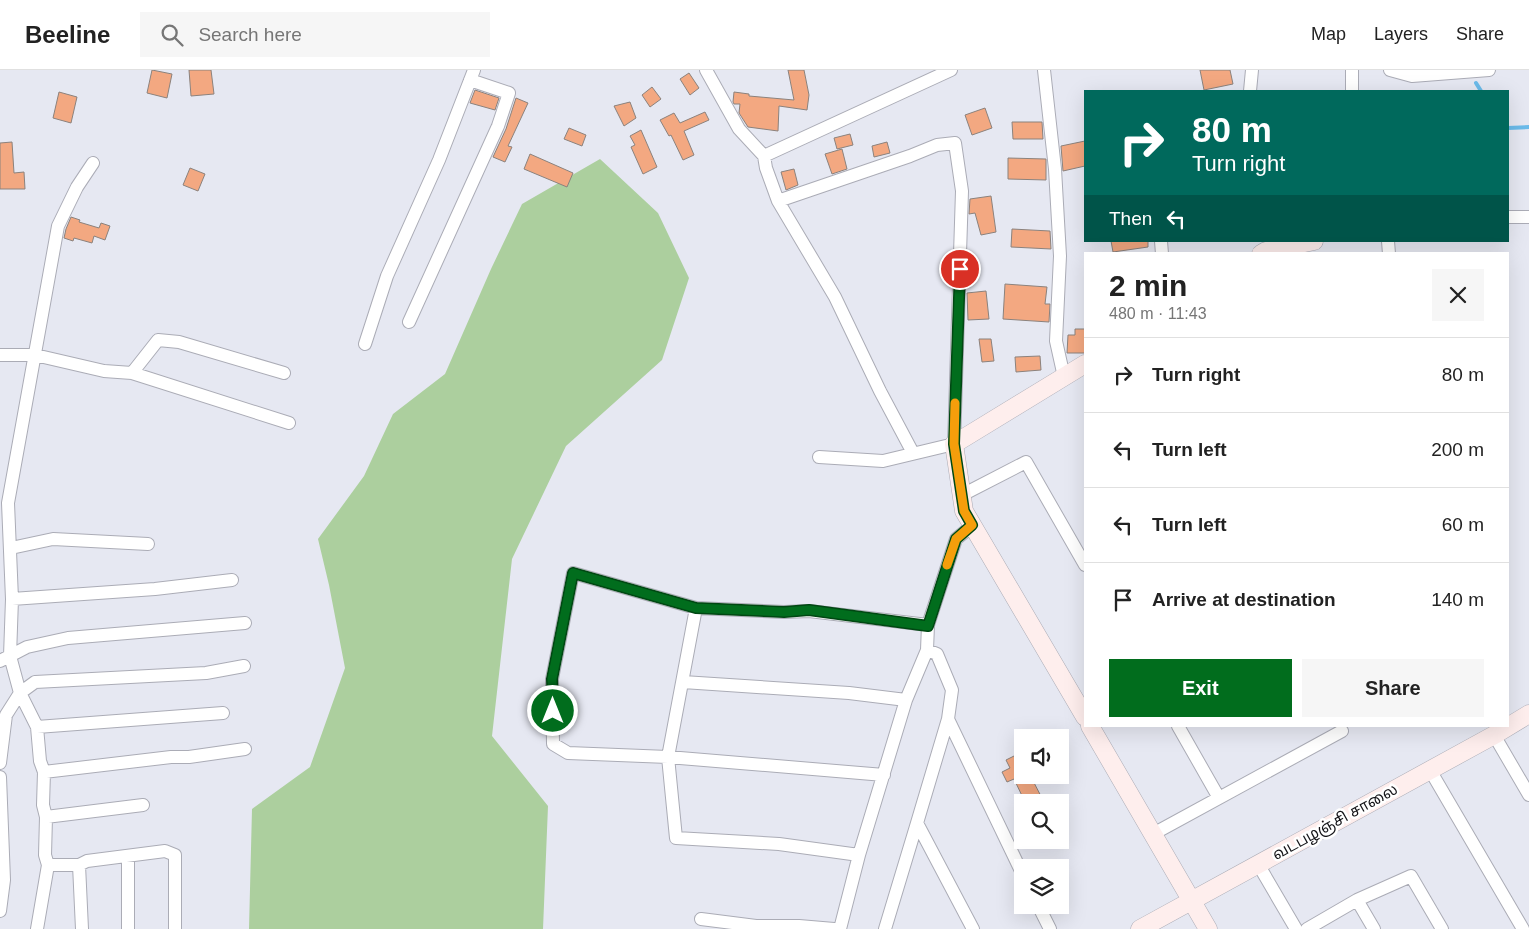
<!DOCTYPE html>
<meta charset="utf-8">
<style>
body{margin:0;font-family:Arial,"Noto Sans Tamil",sans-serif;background:#f6f6f6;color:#222;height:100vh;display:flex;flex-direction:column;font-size:19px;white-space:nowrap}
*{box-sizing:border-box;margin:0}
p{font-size:16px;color:#767676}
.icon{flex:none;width:28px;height:28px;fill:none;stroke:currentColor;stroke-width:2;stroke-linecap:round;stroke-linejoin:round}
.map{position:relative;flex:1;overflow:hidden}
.panel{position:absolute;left:1084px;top:182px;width:425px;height:475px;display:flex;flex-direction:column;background:#fff;border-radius:0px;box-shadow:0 5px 20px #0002}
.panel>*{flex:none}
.guide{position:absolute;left:1084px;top:20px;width:425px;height:152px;border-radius:0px;box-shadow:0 5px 20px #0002;background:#00695c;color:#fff;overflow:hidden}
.controls{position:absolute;left:1014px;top:659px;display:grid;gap:10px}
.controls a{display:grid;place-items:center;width:55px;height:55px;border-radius:0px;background:#fff;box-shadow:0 5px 20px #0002;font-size:25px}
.pin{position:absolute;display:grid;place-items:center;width:42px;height:42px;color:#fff;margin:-21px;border:2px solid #fff;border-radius:50%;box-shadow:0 1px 5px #0007}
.me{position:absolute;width:55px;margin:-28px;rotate:0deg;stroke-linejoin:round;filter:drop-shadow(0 0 4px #0008)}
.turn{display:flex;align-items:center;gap:18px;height:105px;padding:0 25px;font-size:22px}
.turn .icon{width:65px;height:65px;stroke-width:2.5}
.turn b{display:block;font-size:35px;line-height:42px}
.then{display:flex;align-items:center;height:48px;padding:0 25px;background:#0003;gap:10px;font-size:19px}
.round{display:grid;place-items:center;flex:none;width:52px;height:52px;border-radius:0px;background:#f6f6f6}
.headline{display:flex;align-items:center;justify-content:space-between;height:85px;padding:0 25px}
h1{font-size:30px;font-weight:800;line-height:38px}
.cta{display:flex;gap:10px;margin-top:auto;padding:10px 25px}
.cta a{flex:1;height:58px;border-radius:0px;background:#016d1d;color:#fff;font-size:20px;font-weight:800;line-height:58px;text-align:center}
.cta a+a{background:#f6f6f6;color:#222}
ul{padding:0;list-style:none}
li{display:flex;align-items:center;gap:15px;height:75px;padding:0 25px;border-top:1px solid #e0e0e0}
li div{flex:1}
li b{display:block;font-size:19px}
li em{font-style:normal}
header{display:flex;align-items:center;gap:30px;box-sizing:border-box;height:70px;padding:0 25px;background:#fff;border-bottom:1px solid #e0e0e0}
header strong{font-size:24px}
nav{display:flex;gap:28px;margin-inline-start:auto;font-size:18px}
.search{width:350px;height:45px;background:#f6f6f6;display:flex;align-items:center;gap:12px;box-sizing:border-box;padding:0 18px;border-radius:0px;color:#767676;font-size:19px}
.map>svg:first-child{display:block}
.green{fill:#accf9e}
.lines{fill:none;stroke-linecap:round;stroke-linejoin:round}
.stream{stroke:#6bbbea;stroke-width:4}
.building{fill:#f3a881;stroke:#8b827d}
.street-casing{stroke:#abacb6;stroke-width:14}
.secondary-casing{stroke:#abacb6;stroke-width:19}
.street{stroke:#fff;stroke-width:12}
.secondary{stroke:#feeeed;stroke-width:18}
.route-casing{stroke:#014713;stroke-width:12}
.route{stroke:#016d1d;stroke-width:9}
.slow{stroke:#f59e0b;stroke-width:9}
.labels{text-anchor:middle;stroke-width:5;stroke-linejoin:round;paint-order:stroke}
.street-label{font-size:15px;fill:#131317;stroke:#fff}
</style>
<header>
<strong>Beeline</strong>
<div class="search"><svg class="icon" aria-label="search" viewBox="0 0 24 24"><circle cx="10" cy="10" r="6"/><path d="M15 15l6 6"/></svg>Search here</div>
<nav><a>Map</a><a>Layers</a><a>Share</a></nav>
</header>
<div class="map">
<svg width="1529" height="859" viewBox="0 0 1529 859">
<rect width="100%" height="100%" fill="#e6e8f2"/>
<path class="green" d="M600,89L658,143L689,208L662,290L566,376L512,489L492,666L548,736L543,859H249L252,739L310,697L345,598L329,515L318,469L364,406L393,344L445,304L491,199L522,134Z"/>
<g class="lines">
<path class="stream" d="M1476,13L1481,21
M1508,58L1529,57"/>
</g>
<path class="building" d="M152,0L172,4L167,28L147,23Z
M189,0H211L214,24L191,26Z
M788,0H804L809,25L807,40L779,36L778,61L748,57L739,43L740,34H734L733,32L734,22L749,24V26L794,30Z
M1200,0H1230L1233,14L1204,20Z
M689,3L699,18L690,25L680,9Z
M652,17L661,29L650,37L642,25Z
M475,20L499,28L495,40L470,33Z
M59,22L77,27L71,53L53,48Z
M516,28L528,33L508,76L512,77L505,92L493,87L506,59Z
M630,32L636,48L624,56L614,36Z
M985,38L992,58L972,65L965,45Z
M705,42L709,50L684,61L694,85L683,90L671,65L669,66L660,50L674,43L680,53Z
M1012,52H1042L1043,69H1013Z
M569,58L586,65L582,76L564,69Z
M641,60L657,97L643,104L631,77L635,75L630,66Z
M850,64L853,75L837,79L834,68Z
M1085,71V96L1063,101L1061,76Z
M12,72L14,103L24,102L25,119H0V73Z
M887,72L890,83L874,87L872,76Z
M842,79L847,99L832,104L825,84Z
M530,84L573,103L567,117L524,99Z
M1008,88L1046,89V110L1008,109Z
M190,98L205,104L198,121L183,115Z
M794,99L798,115L786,120L781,102Z
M991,126L996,162L981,165L975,143L969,144L970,129Z
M71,147L80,150L79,152L99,158L101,153L110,156L105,170L94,166L92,173L74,168L73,171L64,168L66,159Z
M1012,159L1050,161L1051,179L1011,177Z
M1111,171H1148V177L1113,182Z
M1005,214L1047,217L1045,234H1050L1049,252L1003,249Z
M986,221L989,249L968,250L967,223Z
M1075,259H1085V283H1067L1068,265H1075Z
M979,269H991L994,291L982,292Z
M1040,286L1041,300L1016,302L1015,287Z
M1020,683L1022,689V705H1030L1044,732H1025L1014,709L1007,712L1002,702L1010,698L1006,690Z"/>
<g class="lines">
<g class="street-casing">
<path id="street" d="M706,0L739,59L764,86L766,98L778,131L835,227L880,321L913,383
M1044,0L1055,99L1060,186L1056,271L1064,307
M1352,0V21
M1390,0L1412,6L1489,0
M1250,21L1252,0
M764,86L951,0
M778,131L910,86L937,75L955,73L962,121L954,374L883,391L819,387
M1508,147H1529
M1161,171L1162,184
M1388,171L1389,184
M409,252L498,56L509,23L470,10
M365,274L387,206L439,90L474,0
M0,285H35L104,301L132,303L289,353
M132,303L158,270L179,272L284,303
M962,425L1026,392L1085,495
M11,478L53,469L148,474
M12,529L155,519L232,510
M696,538L668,687L676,768L779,774L859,785
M927,580L937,584L952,620L948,649
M0,591L27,577L68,568L245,553
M683,612L849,623L906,630
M1178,656L1219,728
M37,657L223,643
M1494,665L1529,725
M0,693L6,645L20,623L35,612L206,603L244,596
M1430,700L1523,859
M44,702L171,687H189L245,679
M884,705L668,687L568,683L553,674L552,609L573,503L696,538L784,542L809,541L928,555
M0,707L4,810L0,841
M46,747L143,735
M917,753L948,649L1022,803
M1153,764L1342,661
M128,787V859
M1258,794L1296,859
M48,795H79L87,791L165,781L175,785V859
M79,795L82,859
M1357,830L1374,859
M1038,835L1050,859
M701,849L756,856H799L834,859
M37,859L48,795L45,785L46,747L43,735L44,702L40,691L37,657L20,623L10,586L12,529L8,433L58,156L77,117L93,93
M840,859L859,785L906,630L927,580L928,555L956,469L973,455
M885,859L917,753L973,859
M1307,859L1357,830L1411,806L1442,859"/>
</g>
<g class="secondary-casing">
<path id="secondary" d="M1261,184L1266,181L1314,171
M1085,294L954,374L964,441L1085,647
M1090,656L1208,859
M1140,859L1496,664L1529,644"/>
</g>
<use href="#street" class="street"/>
<use href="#secondary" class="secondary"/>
</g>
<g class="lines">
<g class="route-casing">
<path id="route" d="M553,641L552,609L573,503L696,538L784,542L809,540L928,556L956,469L972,455L964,441L954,374L960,199"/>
</g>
<use href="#route" class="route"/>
<path class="slow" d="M947,495L956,469L972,455L964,441L954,374L955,333"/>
</g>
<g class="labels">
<g class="street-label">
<text transform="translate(1335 752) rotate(-29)" y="5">வடபழஞ்சி சாலை</text>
</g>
</g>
</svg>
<div class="controls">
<a><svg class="icon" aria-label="sound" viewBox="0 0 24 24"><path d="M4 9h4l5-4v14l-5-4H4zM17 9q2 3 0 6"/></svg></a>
<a><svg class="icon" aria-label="search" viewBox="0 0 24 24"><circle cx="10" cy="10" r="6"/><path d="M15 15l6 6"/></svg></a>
<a><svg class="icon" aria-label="layers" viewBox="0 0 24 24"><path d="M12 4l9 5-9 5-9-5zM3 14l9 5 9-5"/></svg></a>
</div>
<div class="pin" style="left:960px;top:199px;background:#d93025"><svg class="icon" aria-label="arrive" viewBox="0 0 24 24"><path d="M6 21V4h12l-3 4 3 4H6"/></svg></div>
<svg class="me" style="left:553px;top:641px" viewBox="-20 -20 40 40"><circle r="17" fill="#016d1d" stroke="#fff" stroke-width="3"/><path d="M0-11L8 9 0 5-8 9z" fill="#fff"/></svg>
<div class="guide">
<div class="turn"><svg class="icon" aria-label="right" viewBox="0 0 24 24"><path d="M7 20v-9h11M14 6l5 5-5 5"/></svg><div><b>80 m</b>Turn right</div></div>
<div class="then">Then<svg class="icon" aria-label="left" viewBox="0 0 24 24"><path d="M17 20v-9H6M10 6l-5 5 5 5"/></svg></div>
</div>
<section class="panel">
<div class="headline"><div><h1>2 min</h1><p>480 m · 11:43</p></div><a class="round"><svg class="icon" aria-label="close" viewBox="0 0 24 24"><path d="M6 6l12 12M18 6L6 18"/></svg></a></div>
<ul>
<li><svg class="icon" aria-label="right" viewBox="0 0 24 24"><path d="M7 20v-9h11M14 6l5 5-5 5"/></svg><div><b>Turn right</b></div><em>80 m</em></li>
<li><svg class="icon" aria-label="left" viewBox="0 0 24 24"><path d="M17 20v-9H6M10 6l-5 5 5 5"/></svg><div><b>Turn left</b></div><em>200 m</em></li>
<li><svg class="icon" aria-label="left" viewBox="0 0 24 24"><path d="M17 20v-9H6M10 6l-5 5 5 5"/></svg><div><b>Turn left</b></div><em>60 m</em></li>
<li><svg class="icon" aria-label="arrive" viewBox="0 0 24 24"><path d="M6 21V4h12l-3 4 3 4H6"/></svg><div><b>Arrive at destination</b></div><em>140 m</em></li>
</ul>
<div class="cta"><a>Exit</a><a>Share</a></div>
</section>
</div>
